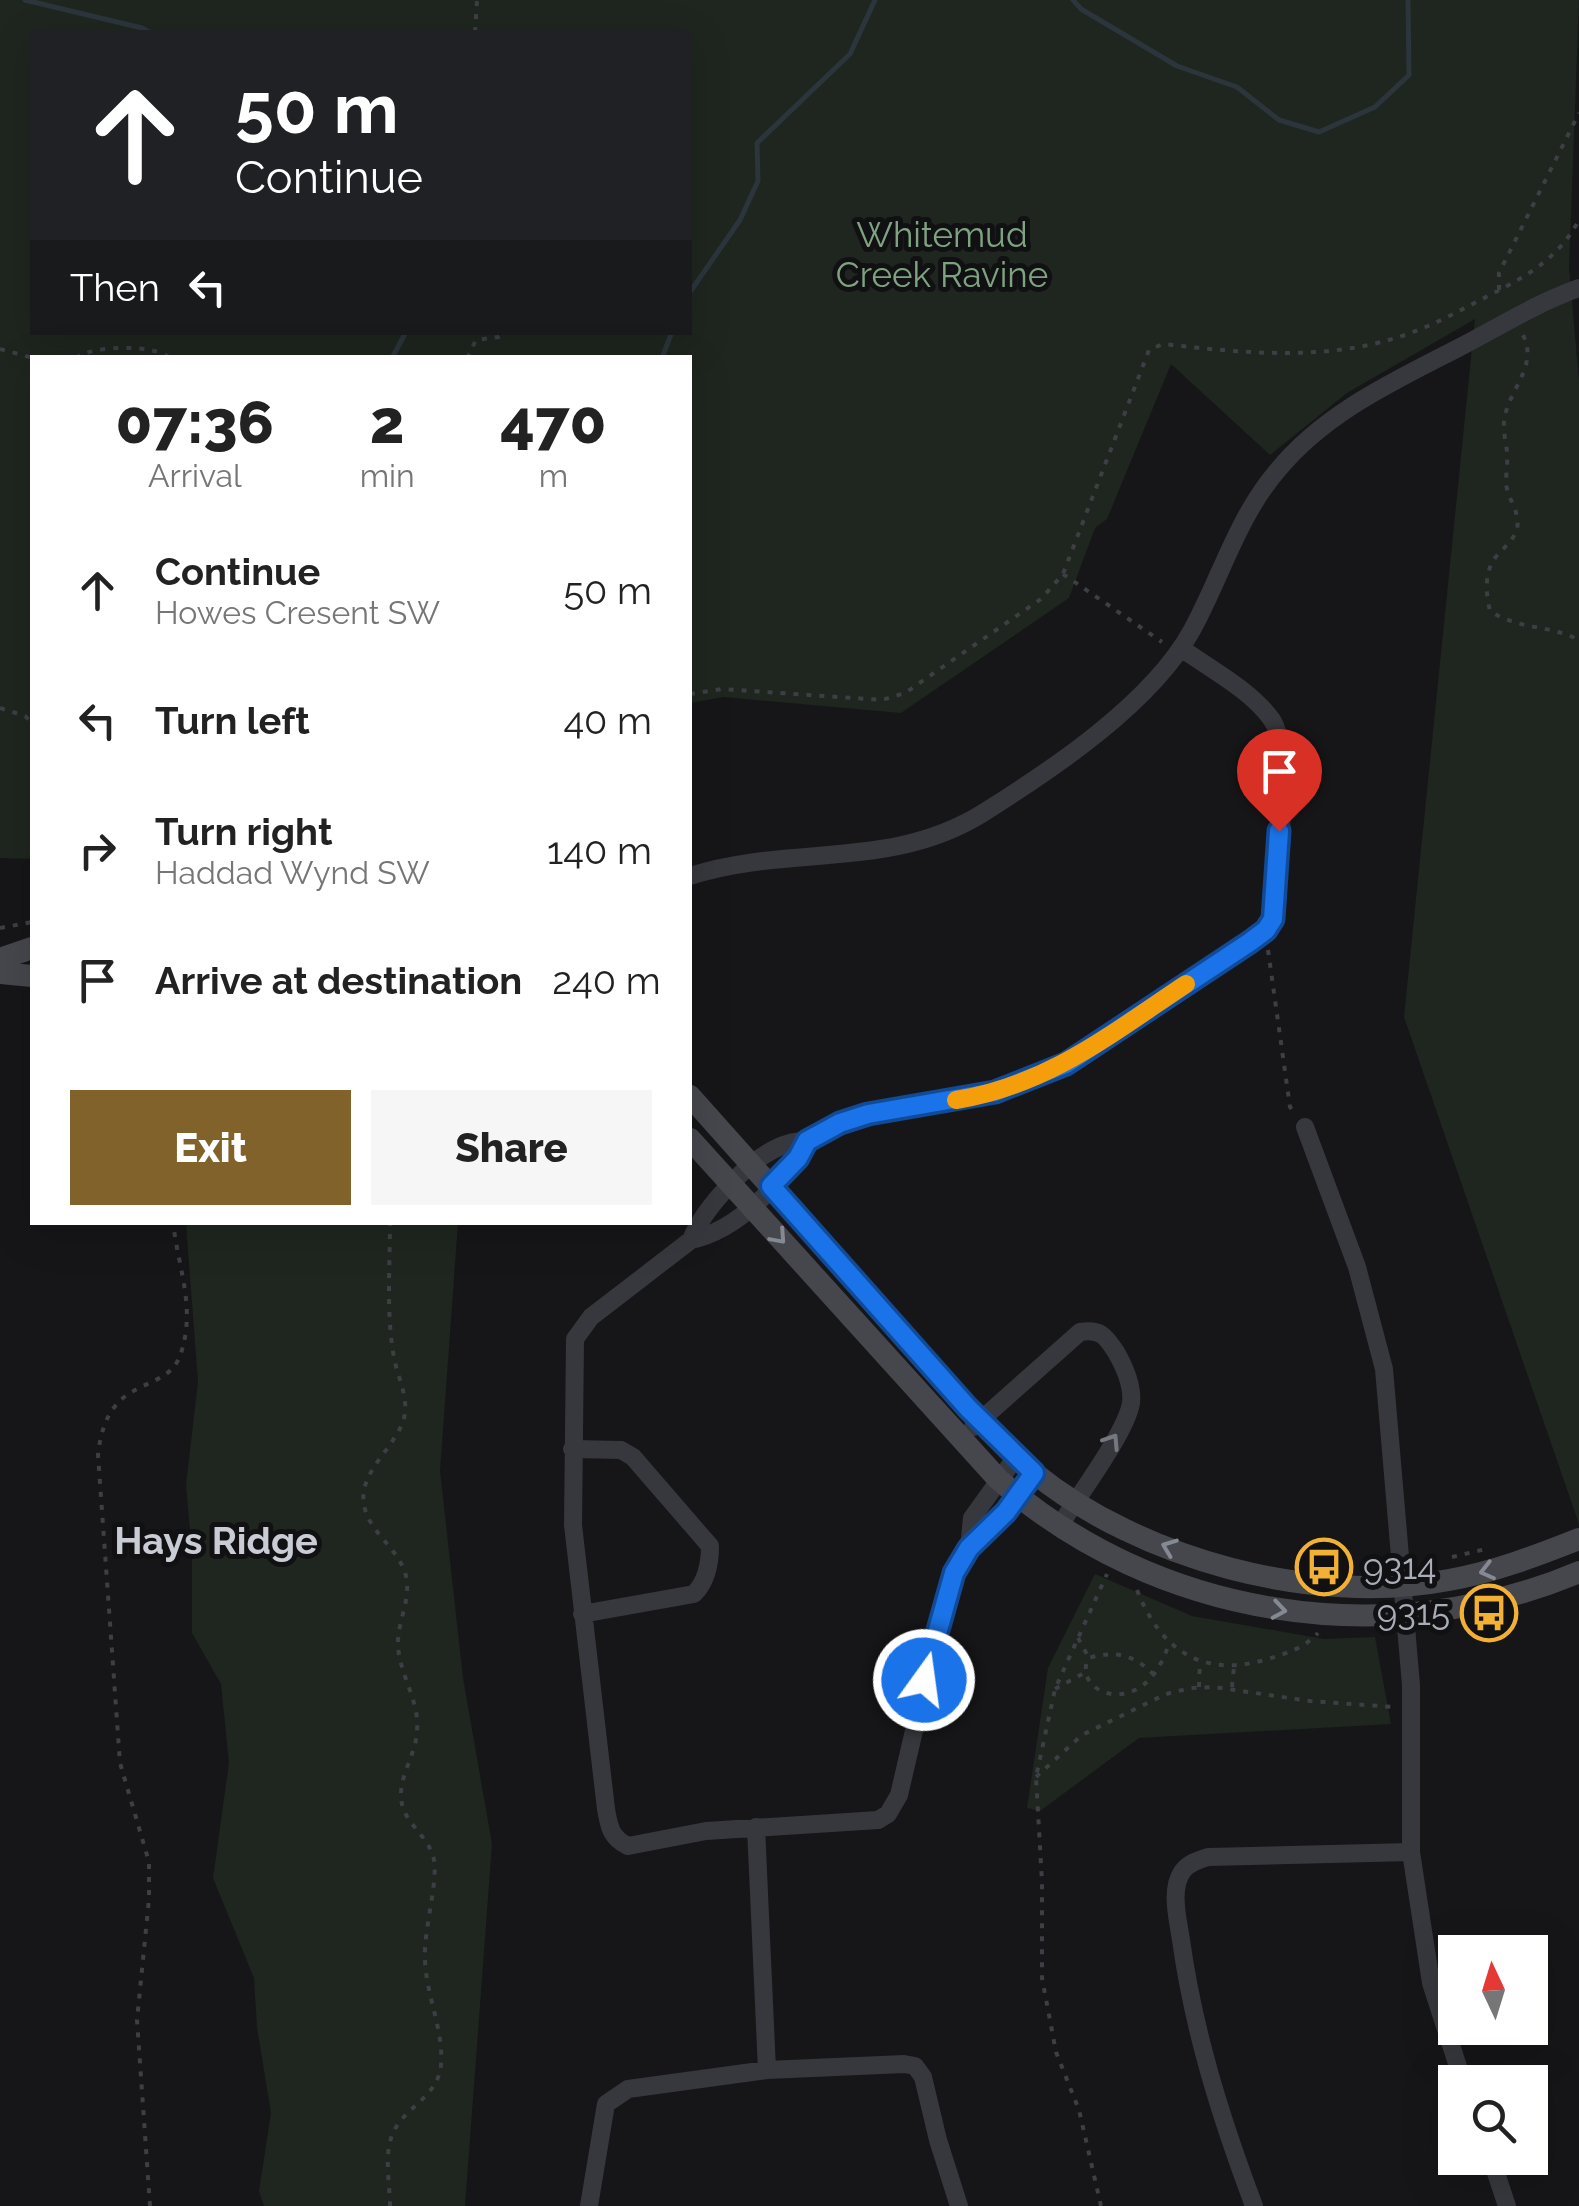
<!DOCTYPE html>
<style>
body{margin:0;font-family:Raleway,sans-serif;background:#f6f6f6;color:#222;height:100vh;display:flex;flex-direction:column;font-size:38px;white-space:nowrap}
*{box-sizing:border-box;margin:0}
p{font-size:32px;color:#767676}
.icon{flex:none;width:55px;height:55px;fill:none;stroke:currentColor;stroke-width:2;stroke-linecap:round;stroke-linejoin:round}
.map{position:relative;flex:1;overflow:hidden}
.drawer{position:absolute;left:30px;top:355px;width:662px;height:870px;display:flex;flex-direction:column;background:#fff;border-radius:0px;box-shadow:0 10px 40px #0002}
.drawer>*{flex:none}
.top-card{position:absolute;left:30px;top:30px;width:662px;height:305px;border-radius:0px;box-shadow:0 10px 40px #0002;background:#202124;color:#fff;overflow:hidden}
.needle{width:65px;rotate:356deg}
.tools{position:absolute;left:1438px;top:1935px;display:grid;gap:20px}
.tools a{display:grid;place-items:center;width:110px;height:110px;border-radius:0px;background:#fff;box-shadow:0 10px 40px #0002;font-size:50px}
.pin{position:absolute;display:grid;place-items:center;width:85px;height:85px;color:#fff;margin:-102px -42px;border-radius:50% 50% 50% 0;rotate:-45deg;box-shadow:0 0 10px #0007}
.pin .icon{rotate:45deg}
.me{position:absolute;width:110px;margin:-55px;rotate:14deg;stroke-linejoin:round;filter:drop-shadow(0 0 8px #0008)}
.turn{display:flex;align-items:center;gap:35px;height:210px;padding:0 40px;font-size:45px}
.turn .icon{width:130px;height:130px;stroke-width:2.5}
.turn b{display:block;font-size:70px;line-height:85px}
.then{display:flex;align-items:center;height:95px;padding:0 40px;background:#0003;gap:20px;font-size:38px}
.eta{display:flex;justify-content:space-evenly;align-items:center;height:170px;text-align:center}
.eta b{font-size:60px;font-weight:800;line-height:70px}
.primary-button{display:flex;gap:20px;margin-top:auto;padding:20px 40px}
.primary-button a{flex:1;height:115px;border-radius:0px;background:#80622a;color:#fff;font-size:40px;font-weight:800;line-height:115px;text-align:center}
.primary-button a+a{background:#f6f6f6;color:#222}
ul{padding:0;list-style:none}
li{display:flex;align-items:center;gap:30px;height:130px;padding:0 40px}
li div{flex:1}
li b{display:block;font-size:38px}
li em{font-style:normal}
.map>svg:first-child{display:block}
.green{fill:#1e261f;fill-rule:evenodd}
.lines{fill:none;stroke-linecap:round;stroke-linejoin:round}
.stream{stroke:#2c353c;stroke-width:5}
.path{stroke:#3d3f44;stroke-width:4;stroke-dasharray:5 8;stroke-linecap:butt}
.street{stroke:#37383d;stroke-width:18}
.secondary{stroke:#45474d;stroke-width:22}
.oneway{stroke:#858993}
.oneway2{stroke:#757881}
.route-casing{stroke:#114b97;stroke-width:25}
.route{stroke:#1a73e8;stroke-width:18}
.slow{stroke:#f59e0b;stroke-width:18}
.labels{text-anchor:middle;stroke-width:10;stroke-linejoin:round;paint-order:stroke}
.park-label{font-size:35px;fill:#7fa381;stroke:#111113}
.poi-label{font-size:35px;fill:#a8adb8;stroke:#111113;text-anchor:start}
.neighbourhood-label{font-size:38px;font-weight:bold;fill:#c9ccd4;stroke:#111113}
</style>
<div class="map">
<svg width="1579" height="2206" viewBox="0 0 1579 2206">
<rect width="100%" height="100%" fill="#161618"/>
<path class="green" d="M0,0H1579L1569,268L1579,381V1524L1404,1017L1475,319L1347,393L1270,455L1171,364L1107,519L1095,528L1069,598L901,713L723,697L690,703V358H32V859L0,858ZM32,32H690V332H32Z
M186,1223H458L440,1471L463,1678L492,1844L465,2206H264L259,2191L271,2113L257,2027L254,1978L213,1878L229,1763L221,1684L192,1633V1552L186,1485L198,1382Z
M1095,1574L1192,1616L1324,1639L1375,1637L1391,1724L1139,1738L1040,1811L1027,1808L1048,1668Z"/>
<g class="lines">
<path class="stream" d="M25,0L142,28L149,32
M1073,0L1081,9L1177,66L1237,87L1279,120L1319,132L1375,107L1409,75L1408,0
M690,292L740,220L758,181L757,143L850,54L875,0
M392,358L406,332
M662,358L672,332"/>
<path class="path" d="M475,32L477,0
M1499,290V273L1579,113
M1523,335C1539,366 1508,390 1504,421C1503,432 1506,442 1507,452C1508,463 1506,473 1506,483C1507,498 1521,513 1517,528C1513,543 1503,547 1495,558C1484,573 1486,594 1490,611C1521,631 1549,624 1579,640
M0,349L33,358
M76,358C92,345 155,344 170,358
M467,358L476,340L499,337L509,332
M1063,574L1162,642
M690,694L722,689L882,700L905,693L1041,599L1063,574L1149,350L1163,344C1244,353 1326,362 1405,335C1434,325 1461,310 1488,296C1528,275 1557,260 1579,220
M0,708L25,716L32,723
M0,928L32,922
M1268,950L1290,1107L1294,1112
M1452,1557L1486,1549
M1137,1590C1160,1649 1201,1678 1264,1660C1285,1654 1303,1649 1318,1633
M1078,1638L1089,1658
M1154,1675C1135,1655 1115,1650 1089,1658C1069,1691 1144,1726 1169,1643
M1199,1687L1200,1661
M1232,1687L1234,1667
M1055,1689L1086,1672
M1036,1777L1082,1735L1166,1694L1191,1688L1214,1687L1310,1701L1393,1707
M150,2206L137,2020L149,1899V1862L120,1763L98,1455C107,1369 167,1398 181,1353C196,1307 178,1268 173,1222
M390,2206C390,2183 383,2152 394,2131C406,2106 438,2097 441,2065C444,2031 426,1995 425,1960C423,1931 440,1876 433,1856C426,1833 402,1822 401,1797C400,1774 416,1754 417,1731C420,1700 398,1673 398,1643C398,1620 411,1600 406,1576C399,1548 369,1533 364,1505C358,1471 396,1448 404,1418C409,1398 398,1378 394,1358C386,1313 390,1268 390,1222
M1101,2206L1079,2110L1056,2052L1042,1978V1882L1036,1777L1055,1689L1107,1574"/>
<path class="street" d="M690,876C789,844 890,871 983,813C1053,769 1152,703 1192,630C1221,577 1237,518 1277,471C1326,411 1397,380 1464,345C1502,325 1539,302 1579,288
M1305,1127L1357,1267L1384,1369L1411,1685V1852L1431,1983L1463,2082
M691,1240C737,1231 785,1181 807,1141
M973,1427L1080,1332C1100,1329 1105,1335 1116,1352C1124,1366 1133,1386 1131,1403C1126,1433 1078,1496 1061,1524
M572,1449L621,1450L633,1457L710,1546C710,1563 707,1581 694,1594L582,1614
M1016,1457L972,1518L969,1548L1006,1513L1034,1473
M969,1548L954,1573L944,1602L899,1795L888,1814L878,1820L706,1831L628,1846C611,1838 609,1827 606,1809L573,1525L575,1339L591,1317L691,1240C704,1207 753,1154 787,1144C794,1141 802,1142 809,1139C828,1130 845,1120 866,1115C908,1104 953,1104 995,1092C1019,1086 1043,1074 1066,1064L1265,930L1273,919L1276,903C1278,863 1292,750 1272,720C1251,690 1210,669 1181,648
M756,1827L767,2070
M1491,2158L1507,2206
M589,2206L606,2104L628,2089L767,2070L904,2064L915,2066L923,2077L938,2140L959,2206
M1254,2206C1221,2118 1194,2033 1181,1940C1178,1920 1170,1890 1182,1872C1188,1863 1199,1860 1208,1857L1411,1852"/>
<path class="secondary" d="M0,959L32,948
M0,973L32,976
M690,1096L968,1408C988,1429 1009,1453 1033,1472C1140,1559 1312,1606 1449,1580C1494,1572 1536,1556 1579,1539
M690,1139L998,1479C1156,1618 1386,1654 1579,1572"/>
</g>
<defs><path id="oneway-chevron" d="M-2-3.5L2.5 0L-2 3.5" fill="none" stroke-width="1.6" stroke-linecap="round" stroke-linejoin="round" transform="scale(2.5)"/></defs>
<g class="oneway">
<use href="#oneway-chevron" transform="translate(779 1237) rotate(48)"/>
<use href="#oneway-chevron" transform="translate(1169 1547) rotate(-159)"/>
<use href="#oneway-chevron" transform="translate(1487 1571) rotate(166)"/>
<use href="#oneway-chevron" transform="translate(1279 1610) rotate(9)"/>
</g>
<use class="oneway2" href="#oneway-chevron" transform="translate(1112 1441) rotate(-57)"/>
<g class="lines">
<g class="route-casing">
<path id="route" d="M924,1680L954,1573L969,1548L1006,1512L1034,1473L968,1408L771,1186L798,1158L807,1141L840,1123L868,1114L995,1092L1066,1064L1250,942L1266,930L1273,919L1279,831"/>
</g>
<use href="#route" class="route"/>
<path class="slow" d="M956,1100C1048,1085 1111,1034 1186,984"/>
</g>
<defs>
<g id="bus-ring" transform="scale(2.875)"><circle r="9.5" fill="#111113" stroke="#f2b134" stroke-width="1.5"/><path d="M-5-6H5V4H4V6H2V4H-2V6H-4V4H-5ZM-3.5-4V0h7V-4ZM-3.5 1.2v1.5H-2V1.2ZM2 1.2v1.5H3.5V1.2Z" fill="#f2b134"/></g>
</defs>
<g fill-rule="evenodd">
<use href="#bus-ring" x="1324" y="1567"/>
<use href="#bus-ring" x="1489" y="1613"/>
</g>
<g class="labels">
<g class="park-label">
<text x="942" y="247">Whitemud<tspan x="942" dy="40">Creek Ravine</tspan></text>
</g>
<g class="poi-label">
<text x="1363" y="1579">9314</text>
<text x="1450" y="1625" text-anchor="end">9315</text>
</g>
<g class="neighbourhood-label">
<text x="216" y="1554">Hays Ridge</text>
</g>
</g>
</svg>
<div class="tools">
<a><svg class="needle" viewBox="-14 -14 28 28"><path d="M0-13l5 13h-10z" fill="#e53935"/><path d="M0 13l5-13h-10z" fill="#767676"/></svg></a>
<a><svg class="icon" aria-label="search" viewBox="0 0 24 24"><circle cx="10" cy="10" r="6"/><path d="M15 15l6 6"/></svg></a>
</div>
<div class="pin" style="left:1279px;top:831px;background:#d93025"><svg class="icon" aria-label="arrive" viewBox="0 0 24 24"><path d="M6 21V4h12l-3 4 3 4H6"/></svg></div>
<svg class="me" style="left:924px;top:1680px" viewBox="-20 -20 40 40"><circle r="17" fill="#1a73e8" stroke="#fff" stroke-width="3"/><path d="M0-11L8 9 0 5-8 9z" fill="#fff"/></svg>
<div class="top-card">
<div class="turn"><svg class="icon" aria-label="ahead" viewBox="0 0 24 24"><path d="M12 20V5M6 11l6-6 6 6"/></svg><div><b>50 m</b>Continue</div></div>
<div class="then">Then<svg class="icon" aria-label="left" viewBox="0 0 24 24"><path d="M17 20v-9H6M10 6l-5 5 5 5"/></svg></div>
</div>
<section class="drawer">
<div class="eta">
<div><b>07:36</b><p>Arrival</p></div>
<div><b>2</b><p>min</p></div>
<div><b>470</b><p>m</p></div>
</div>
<ul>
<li><svg class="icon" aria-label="ahead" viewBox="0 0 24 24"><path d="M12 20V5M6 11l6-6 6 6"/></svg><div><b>Continue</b><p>Howes Cresent SW</p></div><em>50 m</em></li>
<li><svg class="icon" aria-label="left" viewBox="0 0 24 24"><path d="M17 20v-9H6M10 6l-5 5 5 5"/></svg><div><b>Turn left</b></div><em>40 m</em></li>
<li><svg class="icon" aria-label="right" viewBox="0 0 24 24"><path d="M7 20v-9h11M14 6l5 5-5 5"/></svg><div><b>Turn right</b><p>Haddad Wynd SW</p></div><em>140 m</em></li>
<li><svg class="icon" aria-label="arrive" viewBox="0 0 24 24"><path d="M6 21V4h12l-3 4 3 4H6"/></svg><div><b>Arrive at destination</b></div><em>240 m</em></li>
</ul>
<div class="primary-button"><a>Exit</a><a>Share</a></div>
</section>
</div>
